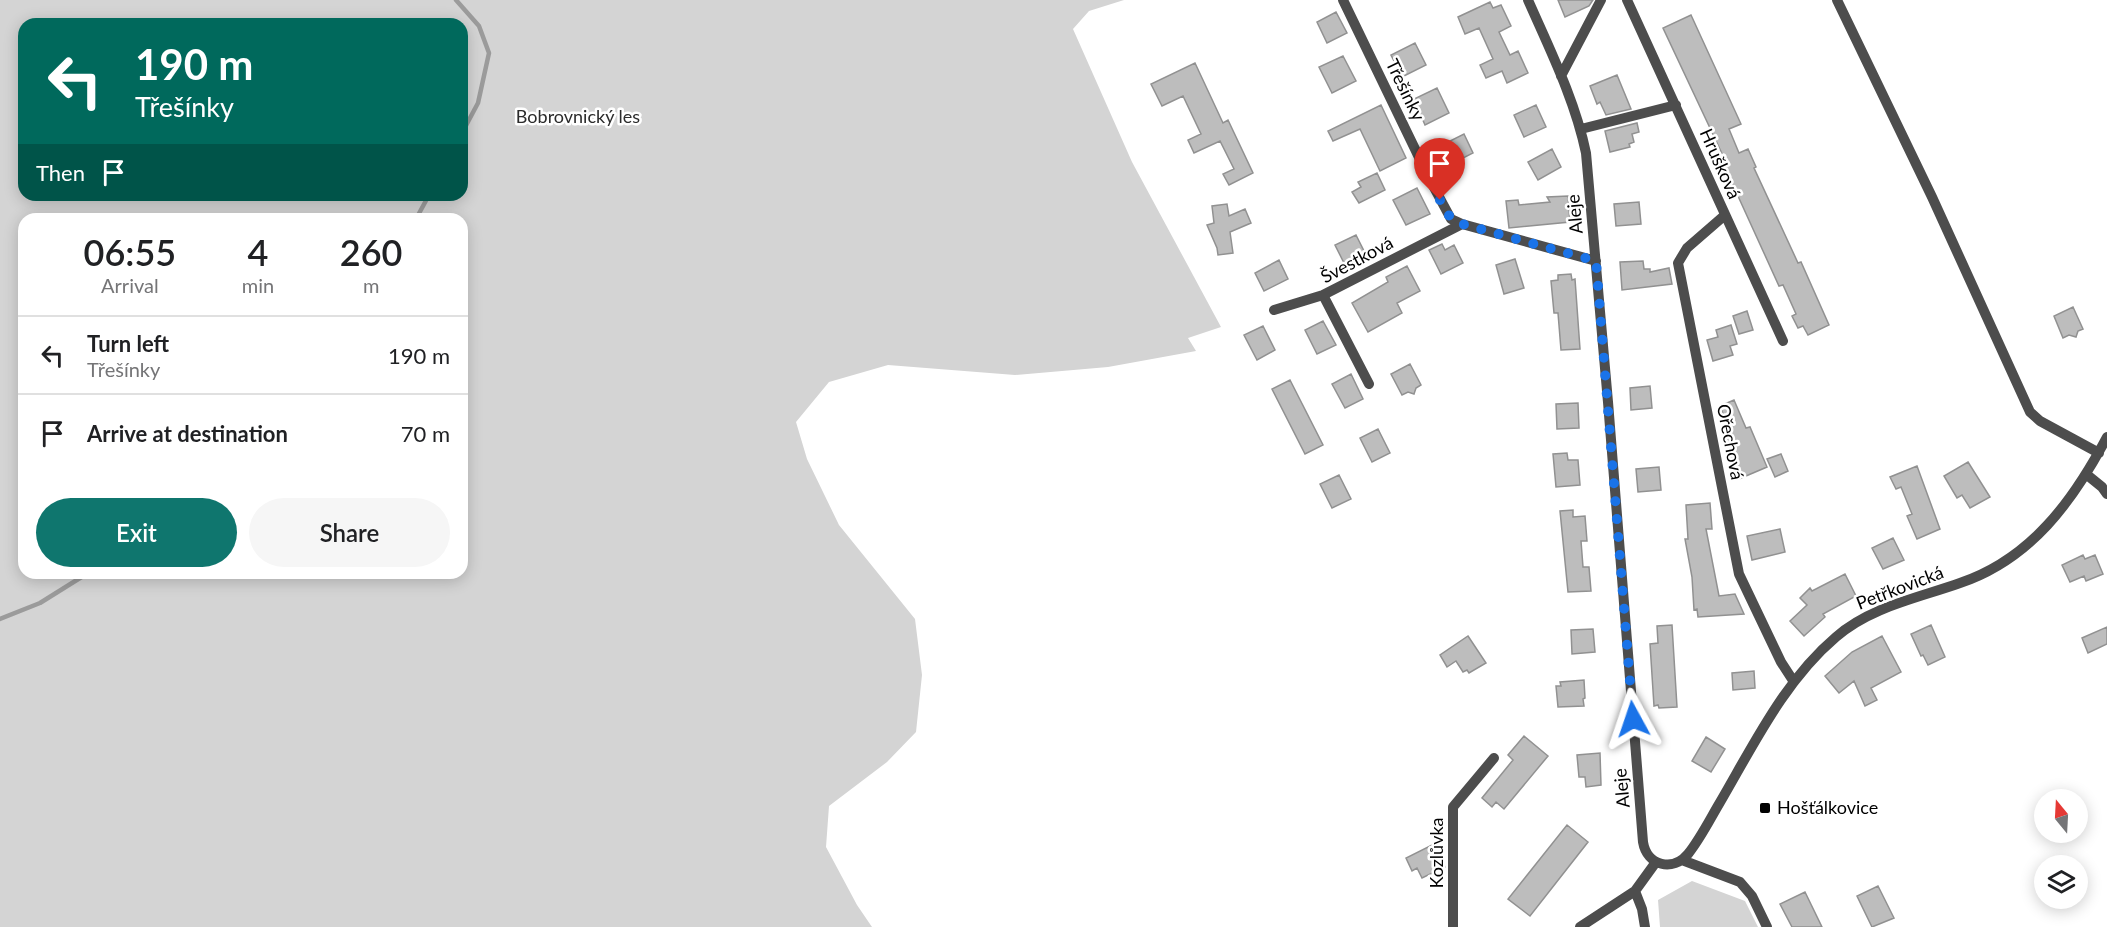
<!DOCTYPE html>
<meta charset="utf-8">
<style>
body{margin:0;font-family:Lato,sans-serif;background:#f6f6f6;color:#202124;height:100vh;display:flex;flex-direction:column;font-size:22px;white-space:nowrap}
*{box-sizing:border-box;margin:0}
p{font-size:20px;color:#757577}
.icon{flex:none;width:33px;height:33px;fill:none;stroke:currentColor;stroke-width:2;stroke-linecap:round;stroke-linejoin:round}
.map{position:relative;flex:1;overflow:hidden}
.panel{position:absolute;left:18px;top:213px;width:450px;height:366px;display:flex;flex-direction:column;background:#fff;border-radius:18px;box-shadow:0 3px 15px #0003}
.panel>*{flex:none}
.banner{position:absolute;left:18px;top:18px;width:450px;height:183px;border-radius:18px;box-shadow:0 3px 15px #0003;background:#00695c;color:#fff;overflow:hidden}
.needle{width:39px;rotate:342deg}
.buttons{position:absolute;left:2034px;top:789px;display:grid;gap:12px}
.buttons a{display:grid;place-items:center;width:54px;height:54px;border-radius:50%;background:#fff;box-shadow:0 3px 15px #0003;font-size:30px}
.pin{position:absolute;display:grid;place-items:center;width:51px;height:51px;color:#fff;margin:-62px -26px;border-radius:50% 50% 50% 0;rotate:-45deg;box-shadow:0 0 6px #0007}
.pin .icon{rotate:45deg}
.me{position:absolute;width:66px;margin:-33px;rotate:355deg;stroke-linejoin:round;filter:drop-shadow(0 0 4px #0008)}
.turn{display:flex;align-items:center;gap:21px;height:126px;padding:0 18px;font-size:27px}
.turn .icon{width:78px;height:78px;stroke-width:2.5}
.turn b{display:block;font-size:42px;line-height:51px}
.then{display:flex;align-items:center;height:57px;padding:0 18px;background:#0003;gap:12px;font-size:22px}
.eta{display:flex;justify-content:space-evenly;align-items:center;height:102px;text-align:center}
.eta b{font-size:36px;font-weight:600;line-height:42px}
.action{display:flex;gap:12px;margin-top:auto;padding:12px 18px}
.action a{flex:1;height:69px;border-radius:36px;background:#0f766e;color:#fff;font-size:24px;font-weight:600;line-height:69px;text-align:center}
.action a+a{background:#f6f6f6;color:#202124}
ul{padding:0;list-style:none}
li{display:flex;align-items:center;gap:18px;height:78px;padding:0 18px;border-top:2px solid #e0e0e0}
li div{flex:1}
li b{display:block;font-size:22px}
li em{font-style:normal}
.map>svg:first-child{display:block}
.green{fill:#d4d4d4;fill-rule:evenodd}
.lines{fill:none;stroke-linecap:round;stroke-linejoin:round}
.stream{stroke:#9b9b9b;stroke-width:4.5}
.building{fill:#bdbdbd;stroke:#919191;stroke-width:1.5}
.minor{stroke:#4d4d4d;stroke-width:10}
.route{stroke:#1a73e8;stroke-width:10;stroke-dasharray:0 18}
.poi-dot{fill:#000;stroke:#fff;stroke-width:2}
.labels{text-anchor:middle;stroke-width:5;stroke-linejoin:round;paint-order:stroke}
.street-label{font-size:18px;fill:#000;stroke:#fff}
.park-label{font-size:18px;fill:#2b2b2b;stroke:#fff}
.poi-label{font-size:18px;fill:#000;stroke:#fff;text-anchor:start}
</style>
<div class="map">
<svg width="2107" height="927" viewBox="0 0 2107 927">
<rect width="100%" height="100%" fill="#fff"/>
<path class="green" d="M0,0H1124L1089,11L1073,29L1132,162L1221,327L1188,338L1196,351L1108,367L1015,375L888,365L829,382L796,422L807,459L839,525L915,619L922,675L916,732L887,762L829,806L826,847L857,905L872,927H0ZM24,24H462V195H24ZM24,219H462V573H24Z
M1692,881L1745,901L1758,927H1660L1658,900Z"/>
<g class="lines">
<path class="stream" d="M456,0L479,26L489,53L478,103L462,133
M416,219L429,195
M0,619L40,603L88,573"/>
</g>
<path class="building" d="M1558,0H1593L1589,6L1565,17Z
M1490,2L1493,8L1501,5L1511,26L1499,32L1510,55L1518,51L1528,73L1507,83L1502,71L1486,78L1480,65L1493,59L1479,28L1465,34L1458,17Z
M1336,12L1347,33L1327,43L1317,22Z
M1691,15L1741,124L1729,129L1739,153L1748,149L1756,167L1754,168L1798,263L1801,262L1829,325L1808,335L1803,326L1798,328L1792,316L1796,314L1783,285L1779,286L1722,161L1725,160L1663,28Z
M1415,43L1426,65L1402,77L1391,55Z
M1343,56L1356,81L1332,93L1319,67Z
M1195,63L1223,123L1228,120L1253,173L1229,185L1223,174L1234,169L1220,141L1194,153L1188,140L1201,134L1183,96L1162,106L1151,84Z
M1617,75L1631,109L1606,115L1600,102L1597,104L1590,86Z
M1437,88L1449,113L1425,125L1414,99Z
M1381,105L1406,158L1380,171L1360,129L1333,141L1328,131Z
M1536,105L1546,127L1524,137L1514,115Z
M1637,123L1639,132L1632,134L1634,142L1629,144L1630,147L1610,152L1605,131Z
M1464,134L1473,153L1459,160L1461,164L1447,170L1436,148Z
M1552,149L1561,167L1538,180L1528,162Z
M1377,173L1385,190L1359,203L1352,192L1361,187L1358,182Z
M1417,188L1430,214L1406,225L1393,200Z
M1568,196L1570,222L1509,228L1506,201L1518,200L1519,205L1550,202L1547,197Z
M1639,202L1641,224L1616,226L1614,204Z
M1227,204L1229,216L1245,209L1251,223L1230,232L1233,253L1218,255L1217,248L1207,225L1214,223L1212,206Z
M1356,235L1365,253L1344,263L1335,245Z
M1442,244L1445,250L1454,245L1463,263L1441,274L1429,250Z
M1515,259L1524,288L1504,294L1496,265Z
M1279,260L1288,279L1264,291L1255,273Z
M1643,261L1644,269H1650V272L1669,268L1672,284L1622,290L1620,262Z
M1407,266L1420,291L1397,303L1402,313L1368,332L1352,303L1388,282L1386,277Z
M1571,274L1572,280L1575,279L1580,349L1561,350L1558,313H1554L1551,281L1558,280V275Z
M2073,307L2083,329L2078,331L2076,337L2069,335L2063,338L2054,316Z
M1747,311L1753,330L1739,334L1733,316Z
M1323,321L1336,345L1317,354L1305,330Z
M1731,325L1737,344L1730,346L1733,355L1713,361L1707,340L1718,337L1716,330Z
M1263,326L1275,350L1257,360L1244,335Z
M1410,364L1421,385L1416,388L1414,394L1408,392L1402,395L1391,374Z
M1351,374L1363,399L1345,408L1332,384Z
M1290,380L1323,445L1305,454L1272,389Z
M1650,386L1652,408L1631,410L1630,388Z
M1734,400L1746,428L1750,427L1767,467L1739,479L1722,438L1731,434L1720,406Z
M1578,403L1579,428L1557,429L1556,404Z
M1378,429L1390,453L1372,462L1360,438Z
M1567,453L1568,460H1578L1580,485L1556,487L1553,454Z
M1781,454L1788,471L1775,477L1767,459Z
M1968,462L1990,497L1970,508L1962,495L1957,498L1944,476Z
M1917,466L1940,529L1917,539L1907,516L1912,514L1901,487L1896,489L1890,477Z
M1659,467L1661,490L1638,492L1636,469Z
M1339,475L1351,499L1332,508L1320,484Z
M1710,503L1712,529H1706L1719,596L1735,594L1744,614L1698,617L1697,609L1694,610L1692,577L1685,539H1688L1686,505Z
M1573,510V517L1585,516L1587,541H1581L1583,567H1589L1591,591L1568,592L1560,511Z
M1780,529L1785,552L1752,560L1747,536Z
M1893,538L1904,560L1883,569L1872,548Z
M2083,555L2085,559L2095,555L2103,574L2086,581L2084,576L2070,582L2062,565Z
M1845,574L1856,596L1823,614L1825,617L1804,636L1790,621L1807,605L1800,598L1810,588L1812,591Z
M1672,625L1677,707L1659,708L1658,705L1654,706L1650,644L1658,643L1657,626Z
M1931,625L1945,657L1928,665L1923,655L1921,656L1911,634Z
M2107,627V644L2088,653L2082,638Z
M1593,629L1595,652L1572,654L1571,630Z
M1468,636L1486,663L1469,673L1467,670L1463,672L1456,661L1447,667L1440,655Z
M1882,636L1901,672L1871,688L1877,700L1865,706L1854,681L1839,693L1825,676L1852,652Z
M1754,671L1755,688L1733,690L1732,673Z
M1584,680L1585,698L1583,699L1584,706L1558,707L1556,686H1561L1560,682Z
M1524,736L1548,756L1504,809L1496,802L1492,807L1482,798L1513,760L1508,755Z
M1706,737L1725,749L1711,772L1692,761Z
M1600,753L1601,785L1586,787L1585,777H1579L1577,755Z
M1567,825L1588,842L1530,916L1508,899Z
M1434,844L1445,867L1422,878L1417,868L1412,871L1406,858Z
M1878,886L1894,918L1872,927L1857,896Z
M1805,892L1822,927H1792L1780,904Z"/>
<g class="lines">
<path class="minor" d="M1343,0L1430,180L1451,219L1462,224L1596,261
M1528,0C1550,50 1575,100 1586,153L1608,402L1643,842C1647,866 1673,872 1688,854C1700,839 1709,821 1719,804C1753,746 1784,681 1836,637C1870,607 1918,598 1960,583C2031,559 2073,501 2107,437
M1627,0L1783,341
M1837,0L1932,197L2030,412L2040,421L2099,453
M1561,76L1601,0
M1581,129L1676,105
M1725,215L1687,248L1678,263L1739,574L1781,662L1794,682
M1274,310L1323,295
M1369,384L1323,295L1462,224
M2086,474L2102,487L2107,494
M1682,860L1740,882L1752,896L1767,927
M1635,891L1642,909L1645,927
M1453,927V807L1494,758
M1580,927L1635,891L1656,862"/>
</g>
<g class="lines">
<path class="route" d="M1440,200L1451,219L1462,224L1596,261L1633,719"/>
</g>
<rect class="poi-dot" x="1759" y="802" width="12" height="12" rx="3"/>
<g class="labels">
<g class="street-label">
<text transform="translate(1405 90) rotate(64)" y="6">Třešínky</text>
<text transform="translate(1720 164) rotate(66)" y="6">Hrušková</text>
<text transform="translate(1575 214) rotate(-95)" y="6">Aleje</text>
<text transform="translate(1357 260) rotate(-28)" y="6">Švestková</text>
<text transform="translate(1730 442) rotate(79)" y="6">Ořechová</text>
<text transform="translate(1900 588) rotate(-21)" y="6">Petřkovická</text>
<text transform="translate(1622 788) rotate(-95)" y="6">Aleje</text>
<text transform="translate(1437 853) rotate(-90)" y="6">Kozlůvka</text>
</g>
<g class="park-label">
<text x="578" y="123">Bobrovnický les</text>
</g>
<g class="poi-label">
<text x="1777" y="814">Hošťálkovice</text>
</g>
</g>
</svg>
<div class="buttons">
<a><svg class="needle" viewBox="-14 -14 28 28"><path d="M0-13l5 13h-10z" fill="#e53935"/><path d="M0 13l5-13h-10z" fill="#757577"/></svg></a>
<a><svg class="icon" aria-label="layers" viewBox="0 0 24 24"><path d="M12 4l9 5-9 5-9-5zM3 14l9 5 9-5"/></svg></a>
</div>
<div class="pin" style="left:1440px;top:200px;background:#d93025"><svg class="icon" aria-label="arrive" viewBox="0 0 24 24"><path d="M6 21V4h12l-3 4 3 4H6"/></svg></div>
<svg class="me" style="left:1633px;top:719px" viewBox="-20 -20 40 40"><path d="M0-17L14 15 0 8-14 15z" fill="#1a73e8" stroke="#fff" stroke-width="4"/></svg>
<div class="banner">
<div class="turn"><svg class="icon" aria-label="left" viewBox="0 0 24 24"><path d="M17 20v-9H6M10 6l-5 5 5 5"/></svg><div><b>190 m</b>Třešínky</div></div>
<div class="then">Then<svg class="icon" aria-label="arrive" viewBox="0 0 24 24"><path d="M6 21V4h12l-3 4 3 4H6"/></svg></div>
</div>
<section class="panel">
<div class="eta">
<div><b>06:55</b><p>Arrival</p></div>
<div><b>4</b><p>min</p></div>
<div><b>260</b><p>m</p></div>
</div>
<ul>
<li><svg class="icon" aria-label="left" viewBox="0 0 24 24"><path d="M17 20v-9H6M10 6l-5 5 5 5"/></svg><div><b>Turn left</b><p>Třešínky</p></div><em>190 m</em></li>
<li><svg class="icon" aria-label="arrive" viewBox="0 0 24 24"><path d="M6 21V4h12l-3 4 3 4H6"/></svg><div><b>Arrive at destination</b></div><em>70 m</em></li>
</ul>
<div class="action"><a>Exit</a><a>Share</a></div>
</section>
</div>
